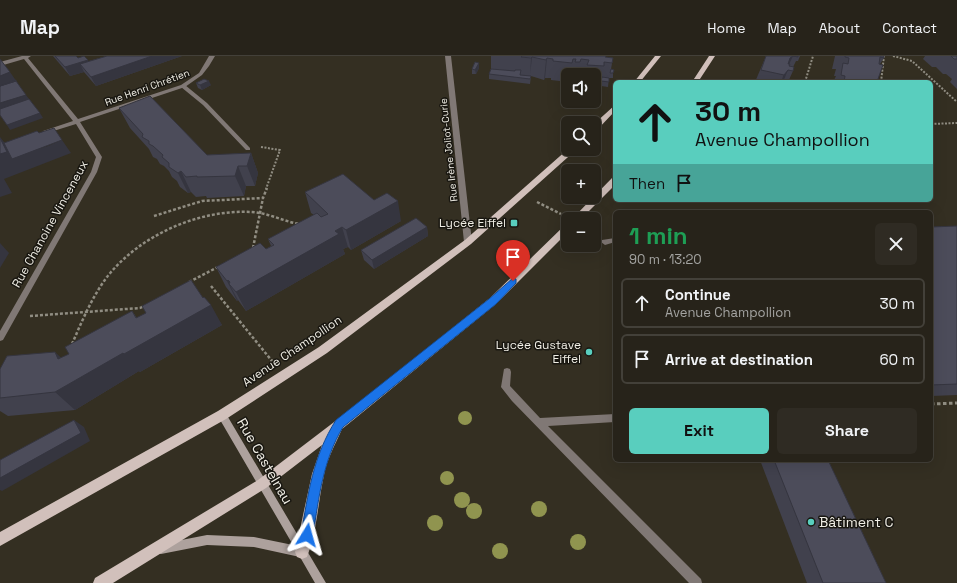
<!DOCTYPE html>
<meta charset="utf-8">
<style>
body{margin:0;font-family:"Space Grotesk",sans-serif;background:#2f2b23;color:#f1f3f6;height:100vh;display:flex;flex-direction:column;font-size:15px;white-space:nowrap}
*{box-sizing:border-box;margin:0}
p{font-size:13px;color:#a4a4a2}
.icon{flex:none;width:22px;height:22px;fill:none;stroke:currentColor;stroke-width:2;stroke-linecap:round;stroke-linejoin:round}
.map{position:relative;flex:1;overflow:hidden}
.sheet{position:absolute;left:613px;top:154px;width:320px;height:252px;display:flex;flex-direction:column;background:#27231a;border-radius:6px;box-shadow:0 4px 16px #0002,0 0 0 1px #434039}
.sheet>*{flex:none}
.guide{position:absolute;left:613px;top:24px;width:320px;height:122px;border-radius:6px;box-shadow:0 4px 16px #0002,0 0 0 1px #434039;background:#59cebe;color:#111;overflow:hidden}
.buttons{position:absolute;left:561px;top:12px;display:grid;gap:8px}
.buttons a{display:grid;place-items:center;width:40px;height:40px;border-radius:6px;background:#27231a;box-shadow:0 4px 16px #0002,0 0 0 1px #434039;font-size:20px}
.pin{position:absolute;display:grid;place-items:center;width:34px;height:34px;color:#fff;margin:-41px -17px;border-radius:50% 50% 50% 0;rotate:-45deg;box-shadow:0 0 4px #0007}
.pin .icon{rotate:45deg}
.me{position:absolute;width:44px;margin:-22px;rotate:8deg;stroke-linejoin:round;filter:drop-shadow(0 0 3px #0008)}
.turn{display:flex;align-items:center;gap:14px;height:84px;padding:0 16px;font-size:18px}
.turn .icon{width:52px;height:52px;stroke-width:2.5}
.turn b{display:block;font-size:28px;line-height:34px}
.then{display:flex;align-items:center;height:38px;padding:0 16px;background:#0003;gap:8px;font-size:15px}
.round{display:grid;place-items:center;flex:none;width:42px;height:42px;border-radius:6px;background:#2f2b23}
.headline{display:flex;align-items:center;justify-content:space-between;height:68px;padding:0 16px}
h1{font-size:24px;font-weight:700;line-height:30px;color:#1e9e55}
.cta{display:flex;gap:8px;margin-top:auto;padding:8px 16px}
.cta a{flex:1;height:46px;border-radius:6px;background:#59cebe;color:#111;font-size:16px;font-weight:700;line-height:46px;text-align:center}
.cta a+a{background:#2f2b23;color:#f1f3f6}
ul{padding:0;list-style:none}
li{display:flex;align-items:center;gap:12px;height:50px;margin:0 8px 6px;padding:0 8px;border:2px solid #434039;border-radius:6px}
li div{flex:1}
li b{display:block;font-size:15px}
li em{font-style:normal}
header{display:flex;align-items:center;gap:24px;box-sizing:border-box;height:56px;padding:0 20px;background:#27231a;border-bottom:1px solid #434039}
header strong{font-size:19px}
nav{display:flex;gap:22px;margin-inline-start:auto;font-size:14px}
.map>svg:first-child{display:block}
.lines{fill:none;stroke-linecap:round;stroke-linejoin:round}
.path-far2{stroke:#908d82;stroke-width:2;stroke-dasharray:2 1.5;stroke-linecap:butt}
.path-far1{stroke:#908d82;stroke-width:2.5;stroke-dasharray:3 2;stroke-linecap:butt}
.path{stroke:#908d82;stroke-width:3;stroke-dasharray:3.5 2.5;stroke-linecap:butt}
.lane{fill:#807875;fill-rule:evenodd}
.street{fill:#807875;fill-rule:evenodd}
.secondary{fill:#ada19d;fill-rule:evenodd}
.primary{fill:#d1c0bb;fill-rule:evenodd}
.tree{fill:#90944f}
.wall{fill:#41414d}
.shaded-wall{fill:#35353f}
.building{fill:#4c4c5a;stroke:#35353f}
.route{fill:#1a73e8;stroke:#114b97}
.poi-dot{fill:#59cebe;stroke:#191711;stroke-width:1.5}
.labels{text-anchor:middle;stroke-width:3;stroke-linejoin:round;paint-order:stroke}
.far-street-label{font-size:10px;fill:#f0eee5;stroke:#191711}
.poi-label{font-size:12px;fill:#f0eee5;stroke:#191711;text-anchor:end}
.street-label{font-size:12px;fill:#f0eee5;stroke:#191711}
.near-street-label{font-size:14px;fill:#f0eee5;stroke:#191711}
.near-poi-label{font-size:14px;fill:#f0eee5;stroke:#191711;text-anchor:start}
</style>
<header>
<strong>Map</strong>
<nav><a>Home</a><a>Map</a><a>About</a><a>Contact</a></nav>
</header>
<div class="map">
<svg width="957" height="527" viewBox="0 0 957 527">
<rect width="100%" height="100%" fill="#342f22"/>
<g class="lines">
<path class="path-far2" d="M893,0L912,5L957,46
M805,26L813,0
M881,26L884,0
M931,68L957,67
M261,91L280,94L266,133"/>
<path class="path-far1" d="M537,146L561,158
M154,160L202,145L263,142L267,132
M253,192L263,142
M189,226L218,211
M211,230L272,305
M30,260L140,252L144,250
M72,288C82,265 92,241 107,221C140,179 199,153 252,156C268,157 283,165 299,168"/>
<path class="path" d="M271,304L272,305
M931,348L957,347
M931,382L933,386"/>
<path class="lane" d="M181,29H185L207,47L250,92V94H246L203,49L181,31Z
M615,182V186L605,189L601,186L602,184Z
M507,312L510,313L511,316L510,330L540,362L615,358V366L548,370L701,523L702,527H689L512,345L501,331L504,313Z"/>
<path class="street" d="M22,0H31L28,2L78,63L181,29L199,17L209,0H215L209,10L202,19L185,31L80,66L102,101L97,116L3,284L0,285V275L91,116L96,101L76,68L47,77H43V75L73,65L24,3L0,10V6Z
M445,0H451L472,186L468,189L464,186Z"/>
<path class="secondary" d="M222,355L225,356L326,527H315L300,501L254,491L207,489L161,498L157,497L156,493L157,489L161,488L207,479L254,481L293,489L219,362L217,359L219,356Z"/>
<path class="primary" d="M655,0H661L640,26H634Z
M709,0H715L698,26H692Z
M615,49V55L597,74H594V68Z
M568,93H577L471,188L327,297L226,363L0,490V476L218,355L319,291L465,184Z
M615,121V129L581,163H572L612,122Z
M568,168V176L496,248L342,373C335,389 327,403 324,419C318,446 317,475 307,501L302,503L297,501L295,496L312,418L322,389L266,432L113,527H93L95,522L258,424L363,344L490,242L565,169Z"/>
</g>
<g class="tree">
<circle cx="465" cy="362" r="7"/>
<circle cx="447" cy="422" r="7"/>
<circle cx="462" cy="444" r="8"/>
<circle cx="539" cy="453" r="8"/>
<circle cx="474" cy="455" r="8"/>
<circle cx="435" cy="467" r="8"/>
<circle cx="578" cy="486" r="8"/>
<circle cx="500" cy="495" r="8"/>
</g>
<path class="wall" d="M53,0H76L78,2L89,5L107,0H182L96,30L84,16L70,20Z
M491,0H606L605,1L613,2L611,13L613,17V22H609L608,31L594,29V19H568V26L551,24V22H545L544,24L531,20L530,28L489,23V18L491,13Z
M766,0H800L798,5H796L793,11V15L788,26H755Z
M835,0H884V2L880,8L878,23L885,26H833L836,20H834L836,13H832Z
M925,0H957V33L950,26L952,23L946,18H943L936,11H932L923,3Z
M479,12L476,18H472V13Z
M196,27L211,29L202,34L198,32Z
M119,52L207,99L251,97L258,117L255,130H246L244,140L207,142L206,140L196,141L191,136L188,137L180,131L177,125L172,121L169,115L164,110L160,108L157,103L153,101L149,93L130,72Z
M305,136L401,165L351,194L348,191L343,193L345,198L246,255L238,244L237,245L226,231L216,211L266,193L271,190L268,183L314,159L311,157Z
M957,170V339L931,340V171Z
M427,171L428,180L374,213L364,204L361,194Z
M203,242L222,269L140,316L139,315L75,354L8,360L0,355V313L61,302L69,298L132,255L137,262Z
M760,404H828L886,527H807Z"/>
<path class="shaded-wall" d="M152,0H182L96,30L91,21Z
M793,0L784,19L788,14L783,26H781L790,2Z
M532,1L530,20V22L531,2Z
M547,2L545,22L544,24L546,4Z
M88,4L93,13L80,8L84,16L70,20L65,11Z
M479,7V12L476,18L475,14Z
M10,16L19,29L0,35V20Z
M209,25L211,29L202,34L200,29Z
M26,39L33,48L0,59V47Z
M40,57L43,62L10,74L7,69Z
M0,81L15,100L48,90L62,84L71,97L4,123L12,137L0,141Z
M251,97L258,117L255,130L247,110Z
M238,110L246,130L244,140L235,120Z
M181,115L191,136L188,137L178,117Z
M398,145L401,165L351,194L346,174Z
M342,171L348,191L343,193L345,198L246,255L236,236Z
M427,171L428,180L374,213L372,204Z
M0,187L9,197L0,212Z
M228,224L233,232L229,228L238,244L237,245L227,225Z
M211,249L222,269L140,316L139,315L75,354L55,336L123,297Z
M55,296L74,314L58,303Z
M74,364L84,371L90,385L2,435L0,434V422Z"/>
<path class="building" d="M55,0H76L78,2L84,0L88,4L65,11Z
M107,0H152L91,21L80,8Z
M522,0H606L605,1L613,2L612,7L604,6V10L587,9L589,4L581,3L580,6H575L576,3H573L572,7L553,5V3L547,2L546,4L532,1L531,2L521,1Z
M766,0H798V1L793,0L790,2L788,8H790L789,10L794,11L793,15L788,14L784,19L761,14Z
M845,0H884V2L880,1L879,8L883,9L878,23L885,25V26H844L845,20L841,19L843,7L848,8L849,2L845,1Z
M951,0H957V3H954Z
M0,3L10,16L0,20Z
M475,6L479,7L475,14L472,13Z
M491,13L515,15V14H521L520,19L531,20L530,23L489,18Z
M611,13L614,14L613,17H610Z
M602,21L609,22V26L601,25Z
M204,23L209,25L200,29L196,27Z
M16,24V25L0,30Z
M16,25L26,39L0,47V30Z
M150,40L207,99L251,97L247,110H238L235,120L197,121V120L186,121L181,115L178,117L169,111V107L162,101L163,99L153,90L149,88V85L142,81L143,78L119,52Z
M29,43L40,57L7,69L0,59V53Z
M54,72L62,84L12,103L4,87L37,75L39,77Z
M0,82L7,96L0,98Z
M343,118L374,144L387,137L398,145L346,174L342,171L335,175L339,178L236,236L229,228L230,226L228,224L227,225L216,211L260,187L266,193L274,189L268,183L317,157L321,161L328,158L305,136Z
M416,162L427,171L372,204L361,194Z
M957,170V328L931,329V171Z
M191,224L203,242L204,241L211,249L124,298L123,297L55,336L0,342V313L7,300L55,296L58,303L69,298L65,291L132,255L136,262L146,257L142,250Z
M74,364L81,377L0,422V404Z
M774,404H828L886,527H823Z"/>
<path class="route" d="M513,222L516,223V227L496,248L343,371C323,404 319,441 313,479L311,483L307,485L303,483L301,479C308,438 313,400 336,364L489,243Z"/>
<g class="poi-dot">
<rect x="510" y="163" width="8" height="8" rx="2"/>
<circle cx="589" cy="296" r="4"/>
<circle cx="811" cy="466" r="4"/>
</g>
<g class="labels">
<g class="far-street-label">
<text transform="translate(147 31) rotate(-20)" y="4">Rue Henri Chrétien</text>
<text transform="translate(448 94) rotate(-96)" y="4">Rue Irène Joliot-Curie</text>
</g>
<g class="poi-label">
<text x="506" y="171">Lycée Eiffel</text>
<text x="581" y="293">Lycée Gustave<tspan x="581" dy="14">Eiffel</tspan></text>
</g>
<g class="street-label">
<text transform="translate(50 168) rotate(-61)" y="4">Rue Chanoine Vinceneux</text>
<text transform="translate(292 295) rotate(-34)" y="4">Avenue Champollion</text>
</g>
<g class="near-street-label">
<text transform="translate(265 405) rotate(60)" y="5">Rue Castelnau</text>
</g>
<g class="near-poi-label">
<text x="819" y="471">Bâtiment C</text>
</g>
</g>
</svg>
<div class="buttons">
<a><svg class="icon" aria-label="sound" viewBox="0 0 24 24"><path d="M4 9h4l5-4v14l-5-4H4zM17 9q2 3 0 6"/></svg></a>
<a><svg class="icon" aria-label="search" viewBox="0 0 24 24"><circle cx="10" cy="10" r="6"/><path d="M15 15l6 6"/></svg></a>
<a>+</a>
<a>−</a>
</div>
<div class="pin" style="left:513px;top:225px;background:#d93025"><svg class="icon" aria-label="arrive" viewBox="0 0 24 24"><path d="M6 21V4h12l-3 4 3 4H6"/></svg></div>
<svg class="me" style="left:307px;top:479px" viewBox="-20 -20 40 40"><path d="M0-17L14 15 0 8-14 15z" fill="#1a73e8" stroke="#fff" stroke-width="4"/></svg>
<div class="guide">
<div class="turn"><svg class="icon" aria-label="ahead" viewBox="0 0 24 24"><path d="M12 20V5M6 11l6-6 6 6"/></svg><div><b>30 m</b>Avenue Champollion</div></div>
<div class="then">Then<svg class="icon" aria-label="arrive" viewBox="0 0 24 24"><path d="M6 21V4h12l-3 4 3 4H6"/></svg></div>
</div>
<section class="sheet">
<div class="headline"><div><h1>1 min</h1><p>90 m · 13:20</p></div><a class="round"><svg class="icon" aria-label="close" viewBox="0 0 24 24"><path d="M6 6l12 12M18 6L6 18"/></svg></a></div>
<ul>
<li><svg class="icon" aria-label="ahead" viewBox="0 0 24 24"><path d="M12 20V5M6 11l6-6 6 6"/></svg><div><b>Continue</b><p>Avenue Champollion</p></div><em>30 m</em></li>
<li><svg class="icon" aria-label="arrive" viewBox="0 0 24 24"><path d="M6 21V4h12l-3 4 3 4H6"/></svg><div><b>Arrive at destination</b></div><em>60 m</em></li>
</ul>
<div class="cta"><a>Exit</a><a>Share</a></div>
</section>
</div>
